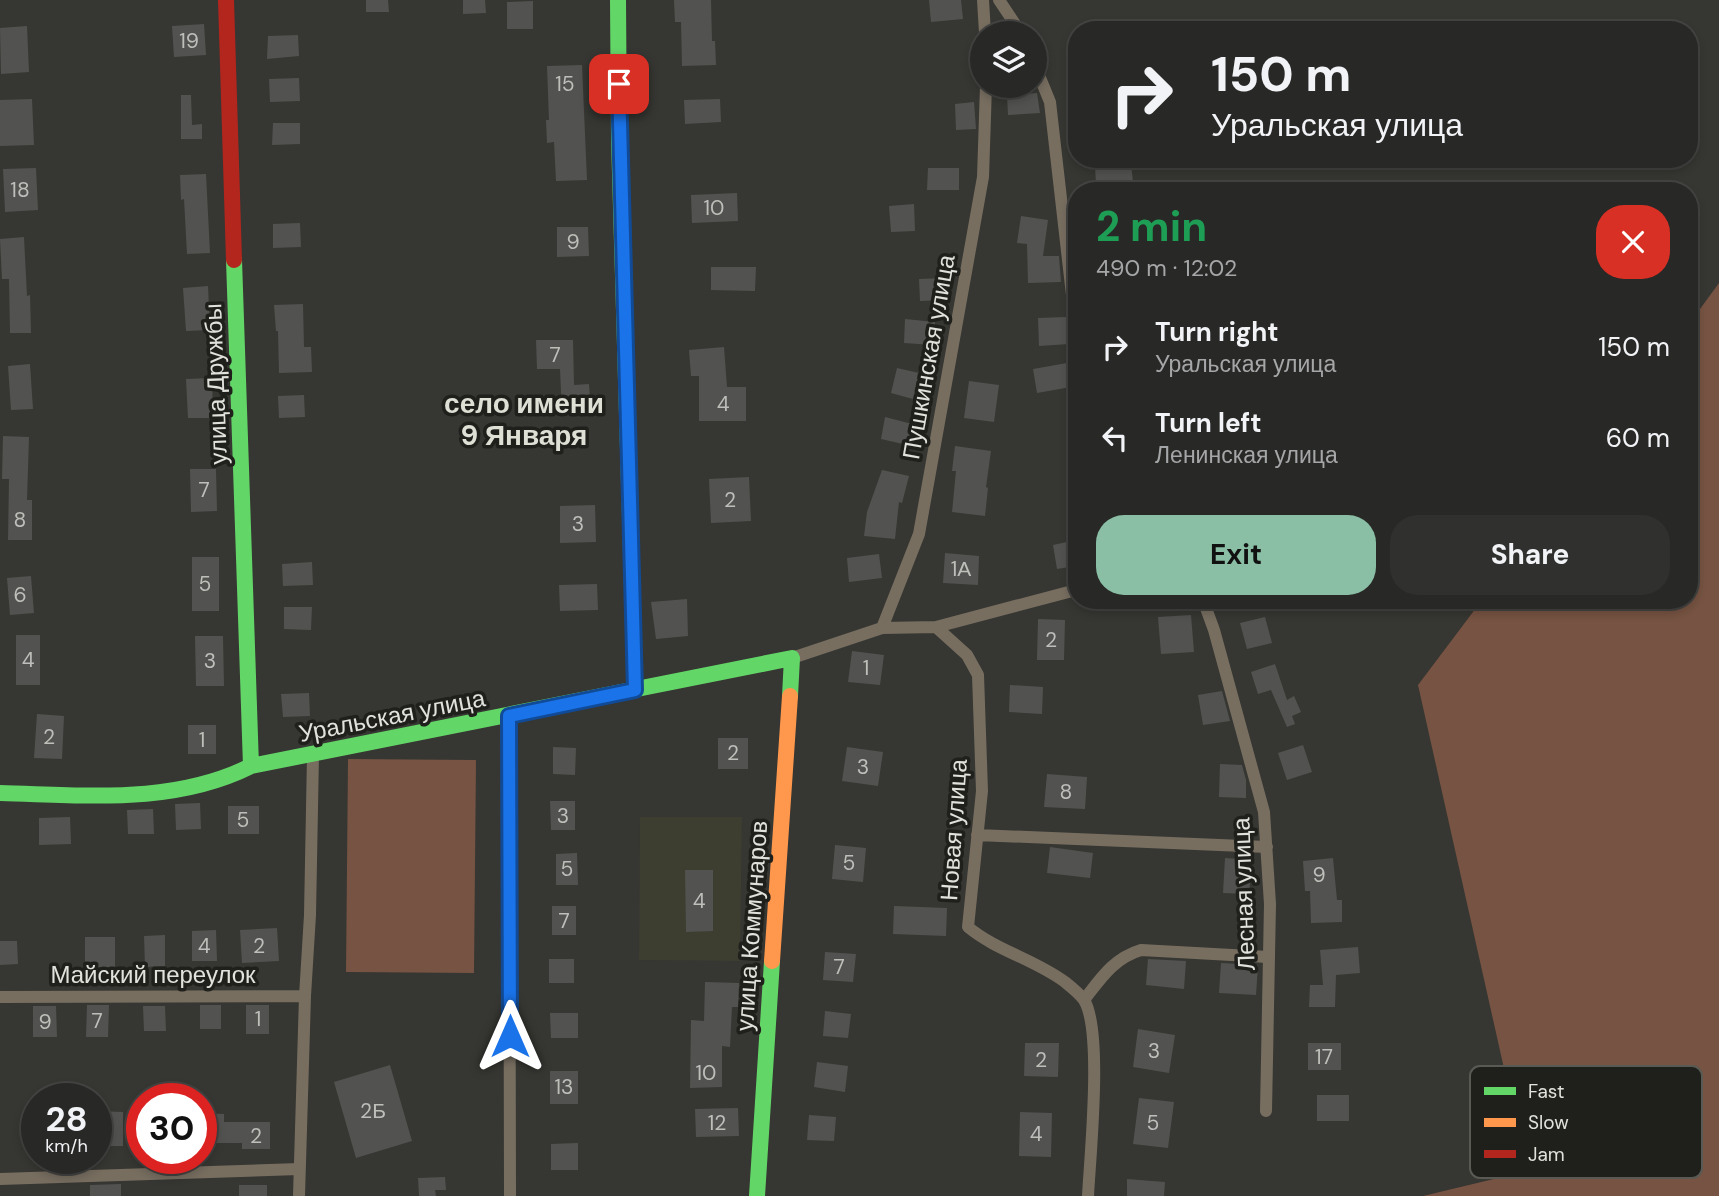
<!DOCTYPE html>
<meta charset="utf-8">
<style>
body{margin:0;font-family:"DM Sans",sans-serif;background:#30302e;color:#f1f3f6;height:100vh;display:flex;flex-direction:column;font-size:26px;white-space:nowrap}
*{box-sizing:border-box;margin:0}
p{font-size:23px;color:#a5a6a7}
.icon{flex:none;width:38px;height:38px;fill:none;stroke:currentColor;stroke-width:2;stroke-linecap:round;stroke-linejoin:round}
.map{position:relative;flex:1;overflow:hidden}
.panel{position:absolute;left:1068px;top:182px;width:630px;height:427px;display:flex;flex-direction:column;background:#282826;border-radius:28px;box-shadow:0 4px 10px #0003,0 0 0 2px #444443}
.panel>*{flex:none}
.banner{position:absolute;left:1068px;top:21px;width:630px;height:147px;border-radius:28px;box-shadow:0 4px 10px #0003,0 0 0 2px #444443;background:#282826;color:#f1f3f6;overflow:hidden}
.fabs{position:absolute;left:970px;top:21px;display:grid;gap:14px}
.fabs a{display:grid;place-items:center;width:77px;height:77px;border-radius:50%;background:#282826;box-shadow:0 4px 10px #0003,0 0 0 2px #444443;font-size:35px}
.speed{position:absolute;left:21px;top:1083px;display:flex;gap:14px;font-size:35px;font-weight:700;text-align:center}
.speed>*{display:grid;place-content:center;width:91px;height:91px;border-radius:50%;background:#282826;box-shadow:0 4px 10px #0003,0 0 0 2px #444443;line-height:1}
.speed small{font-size:18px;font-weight:400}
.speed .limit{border:10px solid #d22;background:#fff;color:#111}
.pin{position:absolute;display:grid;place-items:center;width:60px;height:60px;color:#fff;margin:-30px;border-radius:14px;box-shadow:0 4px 10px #0006}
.me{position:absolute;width:77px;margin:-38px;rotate:0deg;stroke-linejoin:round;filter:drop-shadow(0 0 5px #0008)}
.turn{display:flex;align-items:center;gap:24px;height:147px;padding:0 28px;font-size:32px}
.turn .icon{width:91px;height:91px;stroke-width:2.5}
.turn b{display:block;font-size:49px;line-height:60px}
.round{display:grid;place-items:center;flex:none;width:74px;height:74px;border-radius:28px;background:#30302e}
.headline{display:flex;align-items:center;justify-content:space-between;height:119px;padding:0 28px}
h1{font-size:42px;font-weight:700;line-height:52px;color:#1e9e55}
.action{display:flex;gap:14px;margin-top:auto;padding:14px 28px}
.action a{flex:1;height:80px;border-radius:28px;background:#8abfa5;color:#111;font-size:28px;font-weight:700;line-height:80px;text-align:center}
.action a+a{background:#30302e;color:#f1f3f6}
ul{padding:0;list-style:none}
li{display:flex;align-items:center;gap:21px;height:91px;padding:0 28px}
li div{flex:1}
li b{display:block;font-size:26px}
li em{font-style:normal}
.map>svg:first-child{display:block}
.built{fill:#3d3d30}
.green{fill:#765342}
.building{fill:#525350}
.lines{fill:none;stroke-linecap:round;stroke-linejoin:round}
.street{stroke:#776e60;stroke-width:12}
.fast{stroke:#63d668;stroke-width:16}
.slow{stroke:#ff974d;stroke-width:16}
.jam{stroke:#b3261e;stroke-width:16}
.route-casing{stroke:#114b97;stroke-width:18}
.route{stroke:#1a73e8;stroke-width:12}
.labels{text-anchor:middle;stroke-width:7;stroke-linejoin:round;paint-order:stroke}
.number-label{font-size:21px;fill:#bebeba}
.street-label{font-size:24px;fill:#e2e2dd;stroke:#1f1f1b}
.quarter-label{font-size:28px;font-weight:bold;fill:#dedfd5;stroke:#1f1f1b}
.key{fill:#1f1f1b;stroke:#5a5a55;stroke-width:2}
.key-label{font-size:19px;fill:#e2e2dd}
</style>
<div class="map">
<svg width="1719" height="1196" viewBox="0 0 1719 1196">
<rect width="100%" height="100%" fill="#363632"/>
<path class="built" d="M640,817H742L740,961L639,960Z"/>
<path class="green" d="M1719,283V1196H1423L1527,1171L1418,685L1482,600H1689V324Z
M348,759L476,760L474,973L346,972Z"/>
<path class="building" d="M366,0H388L389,12H366Z
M463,0H485L486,13L463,14Z
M674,0H711L712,41H715L716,65L682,66L681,22H675Z
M929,0H961L963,19L931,22Z
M533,1V29H507V2Z
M204,24L206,55L174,57L172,26Z
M27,26L29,72L1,74L0,28Z
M298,35L299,56L267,59L268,36Z
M582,65L587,180L556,181L554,142L547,143L546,120H549L547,66Z
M299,78L300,101L270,102L269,79Z
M1037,93L1040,113L1008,115L1007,95Z
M181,95H191L192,125L202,124V139H181Z
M32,99L34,145L0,146V100Z
M720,99L721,122L685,124L684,100Z
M974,102L976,129L956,130L955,104Z
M273,123H300V144L272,145Z
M1121,164H1131L1133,182L1096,184L1095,166Z
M36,168L38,210L5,212L3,169Z
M928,168H959V190H927Z
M206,174L210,253L187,254L184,199L181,200L180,175Z
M737,193L738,221L692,223L691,195Z
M914,204L915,231L891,232L889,206Z
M1021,216L1048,220L1043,256H1059L1061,282L1028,283L1027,244L1017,243Z
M300,223L301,247L273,248V224Z
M557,227H588L589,256L557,257Z
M24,237L27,296L30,295L31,333H10L9,279H2L0,239Z
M711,267H756L755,291L711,290Z
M945,278L946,300L920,301L919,279Z
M208,286L210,330L186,331L183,288Z
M303,304L304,347H311L312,372L279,373L278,331H276L274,305Z
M1066,317L1069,344L1039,346L1038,318Z
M905,319L935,322L933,345L904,343Z
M536,340H573L574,385L589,384L591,414L562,415L560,369H537Z
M724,347L727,387H746V421H699V376H691L689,350Z
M1067,363L1071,387L1037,393L1033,369Z
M30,364L33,409L11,410L8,366Z
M897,368L919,373L913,399L891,393Z
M212,378L213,418H188L186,379Z
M969,381L999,385L994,422L964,418Z
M304,395L305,417L279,418L278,396Z
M885,417L916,425L912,446L881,439Z
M3,436L29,437L27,500H32V540H8L9,479H2Z
M955,446L991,451L986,487L988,488L985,516L952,512L956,471H952Z
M190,469H216L217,511L191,512Z
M882,470L909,476L902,503L899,502L895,539L864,536L867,512Z
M749,477L751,521L711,523L709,479Z
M595,505L596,542L560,543V506Z
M1076,540V566L1057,569L1053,545Z
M945,553L979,556L978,585L943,583Z
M879,554L882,578L849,582L847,558Z
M192,557H219V611H192Z
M312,562L313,585L283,586L282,564Z
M31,576L34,613L10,615L7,578Z
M597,584L598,610L560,611L559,585Z
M687,599L688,636L656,639L651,602Z
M284,607H312L311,630L284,629Z
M1191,615L1194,652L1161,654L1158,617Z
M1265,617L1272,643L1247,649L1240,623Z
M1038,619L1065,620L1064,660H1037Z
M16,635H40V685H16Z
M195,636H223L224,686H196Z
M852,651L884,655L880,685L848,682Z
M1275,664L1287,700L1294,696L1301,712L1292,716L1295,724L1287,727L1271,690L1258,694L1251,672Z
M1010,685L1043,687L1042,714L1009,712Z
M1222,691L1230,721L1203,725L1198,695Z
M309,693L310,716L283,717L281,694Z
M37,714L64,716L62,759L34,758Z
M188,725H216V754H188Z
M718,738H748V769H718Z
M1303,745L1312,772L1287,780L1278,753Z
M553,747L576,748L575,775L553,774Z
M847,747L883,752L878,786L842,781Z
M1220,764L1242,765L1246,780V798L1219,797Z
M1047,774L1087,777L1085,809L1044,807Z
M550,801H575V830H551Z
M200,803L201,829L176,830L175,804Z
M228,806H259V834H228Z
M153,809L154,834H128L127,810Z
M70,817L71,844L39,845V818Z
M835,845L866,848L863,882L832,879Z
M1050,847L1093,853L1090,878L1047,873Z
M577,853L578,885H556V854Z
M1225,858L1252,860L1249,894L1223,893Z
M1333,858L1337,900H1342V922L1311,923L1310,891H1305L1303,861Z
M685,870H713V931L686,932Z
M552,906H576V935H552Z
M894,906L947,908L946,936L893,934Z
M277,928L279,961L242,963L240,930Z
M216,930L217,961H192V931Z
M165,935V966L145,967L144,936Z
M85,937H115V967H85Z
M0,941H17L18,964L0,965Z
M1358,947L1360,973L1336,975L1335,1007H1309L1310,985H1323L1320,950Z
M825,952L856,954L853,982L823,980Z
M549,959H574V983H549Z
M1148,959L1186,961L1184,989L1146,985Z
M1221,963L1258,965L1256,995L1219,993Z
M705,982L739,983L738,1007H732L730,1047L722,1046V1087L690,1088L691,1020L704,1021Z
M87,1005H109L108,1037H86Z
M200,1005H221V1029H200Z
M246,1005H269V1034H246Z
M33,1006H56L57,1037H33Z
M143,1006H165L166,1031H144Z
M825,1011L851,1014L848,1038L823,1036Z
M550,1013H578V1038H551Z
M1138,1029L1175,1035L1169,1073L1133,1067Z
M1025,1043H1059L1058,1077L1024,1076Z
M1308,1043H1341V1070H1308Z
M817,1062L848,1066L845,1092L814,1087Z
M390,1065L412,1141L356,1158L334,1082Z
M550,1071H578V1104H550Z
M1317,1095H1349V1121H1317Z
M1139,1098L1174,1102L1168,1148L1133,1144Z
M738,1108L739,1136L696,1137L695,1109Z
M96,1111L123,1112V1146H96Z
M1020,1112L1052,1113L1051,1157L1019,1156Z
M201,1113L224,1114V1122H270V1149H242V1143H201Z
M809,1115L836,1117L834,1141L807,1140Z
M578,1143V1170H551V1144Z
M445,1177L446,1190H435L436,1196H419L418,1178Z
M1127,1179L1165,1182L1164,1196H1127Z
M121,1184V1196H90V1185Z
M239,1185H267V1196H239Z"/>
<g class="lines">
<path class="street" d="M983,0L985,33
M999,0L1021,33
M1034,63L1050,102L1076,330
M1203,600L1214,630L1264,812L1270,904L1266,1111
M936,627L967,655L978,675L982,791L968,927C997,951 1034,959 1065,982C1070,986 1080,994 1084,1000C1103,1030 1090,1156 1088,1196
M882,628L919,534L983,177L986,86
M792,658L882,628L936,627L1076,590
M509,716L510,1196
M977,835L1267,847
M0,997L305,996
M1084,1000C1101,978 1114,958 1141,950L1268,957
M0,1179L299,1169
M299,1196L305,996L310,915L313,755"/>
<path class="fast" d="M618,0L619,139L635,690
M234,260L251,766
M0,793C85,795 173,805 251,766L792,658L790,696
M757,1196L772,961"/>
<path class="slow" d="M772,961L790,696"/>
<path class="jam" d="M226,0L234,260"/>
</g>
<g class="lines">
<g class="route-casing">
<path id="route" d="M510,1036L509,716L635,690L619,84"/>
</g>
<use href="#route" class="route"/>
</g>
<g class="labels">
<g class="number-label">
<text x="189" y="48">19</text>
<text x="565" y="91">15</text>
<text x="20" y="197">18</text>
<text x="714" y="215">10</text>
<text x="573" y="249">9</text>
<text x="555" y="362">7</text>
<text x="723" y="411">4</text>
<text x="204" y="497">7</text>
<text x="730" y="507">2</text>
<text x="20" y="527">8</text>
<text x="578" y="531">3</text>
<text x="961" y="576">1А</text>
<text x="205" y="591">5</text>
<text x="20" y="602">6</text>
<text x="1051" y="647">2</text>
<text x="28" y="667">4</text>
<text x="210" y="668">3</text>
<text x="866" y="675">1</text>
<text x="49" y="744">2</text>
<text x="202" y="747">1</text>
<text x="733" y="760">2</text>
<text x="863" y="774">3</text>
<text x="1066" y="799">8</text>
<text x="563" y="823">3</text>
<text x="243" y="827">5</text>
<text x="849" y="870">5</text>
<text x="567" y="876">5</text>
<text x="1319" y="882">9</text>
<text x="699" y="908">4</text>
<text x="564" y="928">7</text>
<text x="204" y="953">4</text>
<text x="259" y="953">2</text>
<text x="839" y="974">7</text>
<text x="258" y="1026">1</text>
<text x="97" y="1028">7</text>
<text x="45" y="1029">9</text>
<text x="1154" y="1058">3</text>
<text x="1324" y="1064">17</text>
<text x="1041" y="1067">2</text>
<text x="706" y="1080">10</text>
<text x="564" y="1094">13</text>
<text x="373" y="1118">2Б</text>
<text x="717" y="1130">12</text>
<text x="1153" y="1130">5</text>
<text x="1036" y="1141">4</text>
<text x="256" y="1143">2</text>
</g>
<g class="street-label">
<text transform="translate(929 357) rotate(-80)" y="8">Пушкинская улица</text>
<text transform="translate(216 384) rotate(-92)" y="8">улица Дружбы</text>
<text transform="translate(392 716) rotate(-11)" y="8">Уральская улица</text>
<text transform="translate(954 830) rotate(-86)" y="8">Новая улица</text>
<text transform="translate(1244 894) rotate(-92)" y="8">Лесная улица</text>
<text transform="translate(752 926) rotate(-86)" y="8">улица Коммунаров</text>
<text x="153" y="983">Майский переулок</text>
</g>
<g class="quarter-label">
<text x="524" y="413">село имени<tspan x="524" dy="32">9 Января</tspan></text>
</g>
</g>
<rect x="1470" y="1066" width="232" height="112" rx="10" class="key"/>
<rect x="1484" y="1087" width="32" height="8" fill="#63d668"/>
<rect x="1484" y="1118" width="32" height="9" fill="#ff974d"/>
<rect x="1484" y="1150" width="32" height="8" fill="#b3261e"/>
<g class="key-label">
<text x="1528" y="1098">Fast</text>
<text x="1528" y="1129">Slow</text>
<text x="1528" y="1161">Jam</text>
</g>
</svg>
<div class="fabs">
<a><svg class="icon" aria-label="layers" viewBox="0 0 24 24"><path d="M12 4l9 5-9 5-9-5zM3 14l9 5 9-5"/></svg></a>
</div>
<div class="speed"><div>28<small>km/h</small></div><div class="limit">30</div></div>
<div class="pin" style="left:619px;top:84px;background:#d93025"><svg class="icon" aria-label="arrive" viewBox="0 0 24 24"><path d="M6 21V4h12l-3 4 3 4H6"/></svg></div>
<svg class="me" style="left:510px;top:1036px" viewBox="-20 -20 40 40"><path d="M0-17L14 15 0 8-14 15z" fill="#1a73e8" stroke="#fff" stroke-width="4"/></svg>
<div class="banner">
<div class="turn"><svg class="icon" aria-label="right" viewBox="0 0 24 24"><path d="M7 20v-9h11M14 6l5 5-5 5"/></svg><div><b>150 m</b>Уральская улица</div></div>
</div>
<section class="panel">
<div class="headline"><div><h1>2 min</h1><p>490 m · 12:02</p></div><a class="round" style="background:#d93025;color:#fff"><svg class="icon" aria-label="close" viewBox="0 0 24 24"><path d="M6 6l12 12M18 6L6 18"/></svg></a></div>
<ul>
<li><svg class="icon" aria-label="right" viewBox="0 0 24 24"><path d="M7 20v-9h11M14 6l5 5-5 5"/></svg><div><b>Turn right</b><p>Уральская улица</p></div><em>150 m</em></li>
<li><svg class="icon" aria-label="left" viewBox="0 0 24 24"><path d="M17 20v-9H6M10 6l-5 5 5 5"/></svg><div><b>Turn left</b><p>Ленинская улица</p></div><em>60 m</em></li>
</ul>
<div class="action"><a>Exit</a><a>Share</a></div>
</section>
</div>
